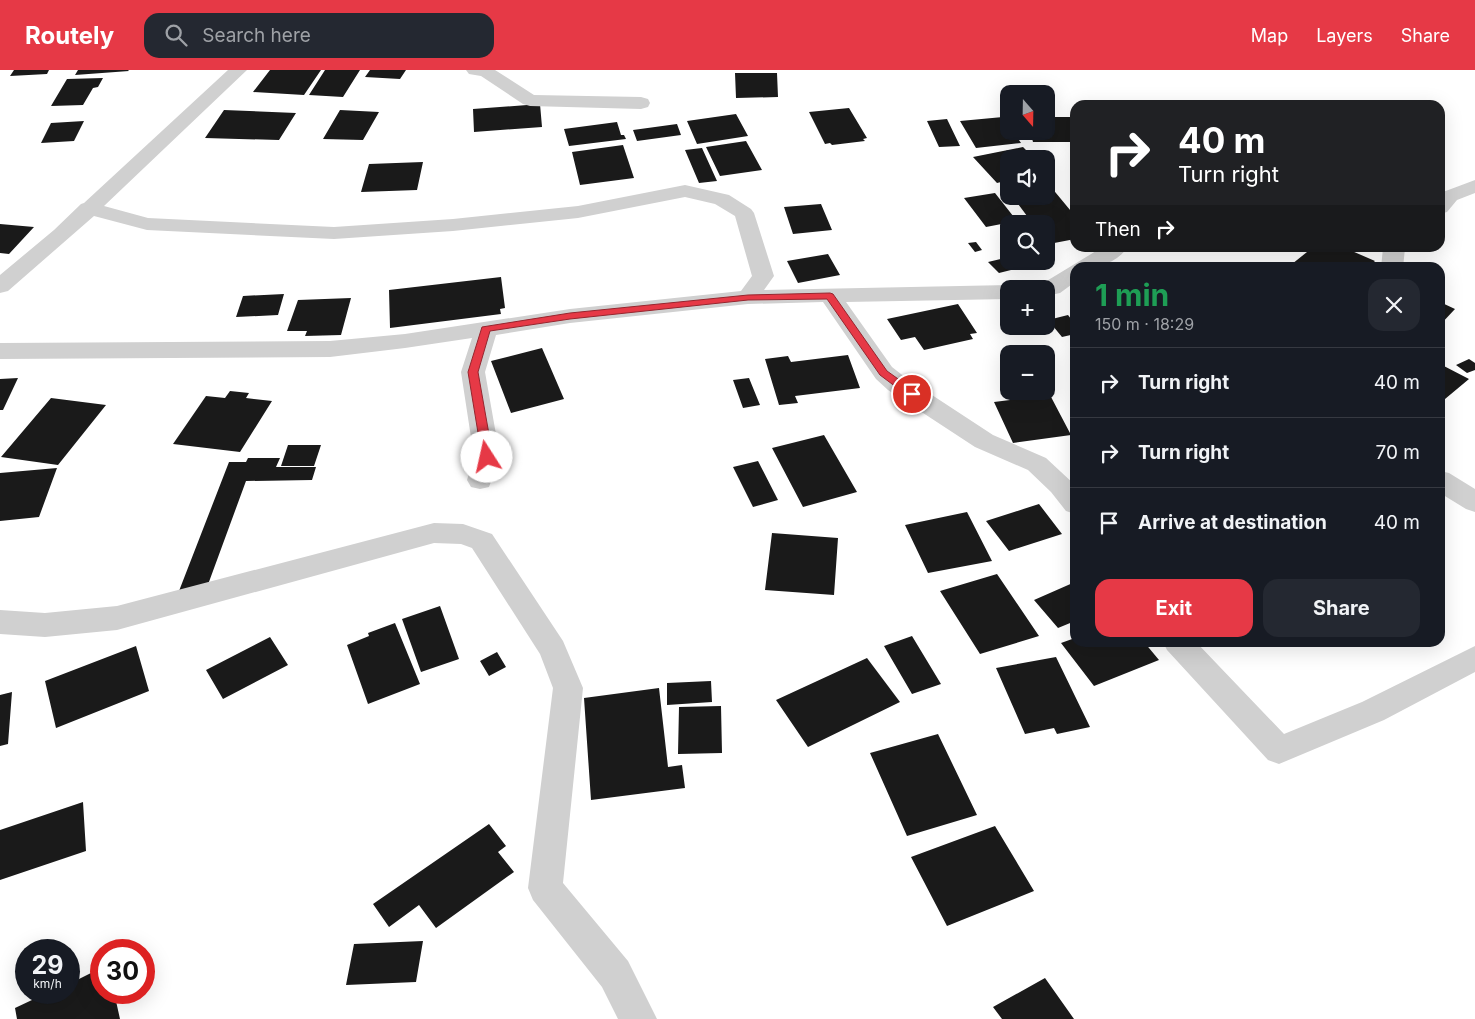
<!DOCTYPE html>
<meta charset="utf-8">
<style>
body{margin:0;font-family:Inter,sans-serif;background:#242831;color:#f1f3f6;height:100vh;display:flex;flex-direction:column;font-size:19px;white-space:nowrap}
*{box-sizing:border-box;margin:0}
p{font-size:16px;color:#9ea1a6}
.icon{flex:none;width:28px;height:28px;fill:none;stroke:currentColor;stroke-width:2;stroke-linecap:round;stroke-linejoin:round}
.map{position:relative;flex:1;overflow:hidden}
.sheet{position:absolute;left:1070px;top:192px;width:375px;height:385px;display:flex;flex-direction:column;background:#171b24;border-radius:15px;box-shadow:0 5px 20px #0002}
.sheet>*{flex:none}
.top-card{position:absolute;left:1070px;top:30px;width:375px;height:152px;border-radius:15px;box-shadow:0 5px 20px #0002;background:#202124;color:#fff;overflow:hidden}
.needle{width:32px;rotate:160deg}
.fabs{position:absolute;left:1000px;top:15px;display:grid;gap:10px}
.fabs a{display:grid;place-items:center;width:55px;height:55px;border-radius:10px;background:#171b24;box-shadow:0 5px 20px #0002;font-size:25px}
.speed{position:absolute;left:15px;top:869px;display:flex;gap:10px;font-size:25px;font-weight:700;text-align:center}
.speed>*{display:grid;place-content:center;width:65px;height:65px;border-radius:50%;background:#171b24;box-shadow:0 5px 20px #0002;line-height:1}
.speed small{font-size:12px;font-weight:400}
.speed .limit{border:8px solid #d22;background:#fff;color:#111}
.pin{position:absolute;display:grid;place-items:center;width:42px;height:42px;color:#fff;margin:-21px;border:2px solid #fff;border-radius:50%;box-shadow:0 1px 5px #0007}
.me{position:absolute;width:55px;margin:-28px;rotate:350deg;stroke-linejoin:round;filter:drop-shadow(0 0 4px #0008)}
.turn{display:flex;align-items:center;gap:18px;height:105px;padding:0 25px;font-size:22px}
.turn .icon{width:65px;height:65px;stroke-width:2.5}
.turn b{display:block;font-size:35px;line-height:42px}
.then{display:flex;align-items:center;height:48px;padding:0 25px;background:#0003;gap:10px;font-size:19px}
.round{display:grid;place-items:center;flex:none;width:52px;height:52px;border-radius:15px;background:#242831}
.head{display:flex;align-items:center;justify-content:space-between;height:85px;padding:0 25px}
h1{font-size:30px;font-weight:700;line-height:38px;color:#1e9e55}
.primary-button{display:flex;gap:10px;margin-top:auto;padding:10px 25px}
.primary-button a{flex:1;height:58px;border-radius:15px;background:#e63946;color:#fff;font-size:20px;font-weight:700;line-height:58px;text-align:center}
.primary-button a+a{background:#242831;color:#f1f3f6}
ul{padding:0;list-style:none}
li{display:flex;align-items:center;gap:15px;height:70px;padding:0 25px;border-top:1px solid #363941}
li div{flex:1}
li b{display:block;font-size:19px}
li em{font-style:normal}
header{display:flex;align-items:center;gap:30px;box-sizing:border-box;height:70px;padding:0 25px;background:#e63946;color:#fff}
header strong{font-size:24px}
nav{display:flex;gap:28px;margin-inline-start:auto;font-size:18px}
.search{width:350px;height:45px;background:#242831;display:flex;align-items:center;gap:12px;box-sizing:border-box;padding:0 18px;border-radius:15px;color:#9ea1a6;font-size:19px}
.map>svg:first-child{display:block}
.building{fill:#1a1a1a}
.lines{fill:none;stroke-linecap:round;stroke-linejoin:round}
.minor{fill:#d0d0d0;fill-rule:evenodd}
.route{fill:#e63946;stroke:#96252e}
</style>
<header>
<strong>Routely</strong>
<div class="search"><svg class="icon" aria-label="search" viewBox="0 0 24 24"><circle cx="10" cy="10" r="6"/><path d="M15 15l6 6"/></svg>Search here</div>
<nav><a>Map</a><a>Layers</a><a>Share</a></nav>
</header>
<div class="map">
<svg width="1475" height="949" viewBox="0 0 1475 949">
<rect width="100%" height="100%" fill="#fff"/>
<path class="building" d="M14,0H49L47,4L10,6Z
M78,0H128L129,1L75,5Z
M270,0H321L304,25L253,22Z
M325,0H360L343,27L309,25Z
M370,0H406L400,9L365,7Z
M735,3H777L778,27L736,28Z
M103,8L98,17L93,18L83,35L51,36L67,9Z
M540,34L542,57L474,62L473,39Z
M849,38L867,68L863,69L865,71L832,75L830,73L825,74L809,42Z
M224,40L296,43L279,70L205,68Z
M340,40L379,42L363,70L323,69Z
M736,44L748,66L697,74L687,51Z
M1003,47L1009,55V61H1013L1021,73L976,78L960,51Z
M1046,47H1075V72H1033L1030,61H1046Z
M947,49L960,76L939,77L927,51Z
M84,51L74,71L41,73L51,53Z
M617,52L621,65H624L626,69L569,76L564,59Z
M677,54L681,65L637,71L633,60Z
M746,71L762,100L720,106L706,77Z
M623,75L634,108L580,115L572,82Z
M1023,77L1035,89H1009V110L997,113L973,87Z
M702,78L717,111L699,113L685,80Z
M423,92L417,120L361,122L369,94Z
M1051,117L1075,146V169L1049,174L1046,171V154H1033L1012,126H1046V118Z
M995,123L1017,151L986,157L964,128Z
M821,134L832,160L793,164L784,137Z
M0,154L34,157L9,184L0,183Z
M976,172L982,180L975,182L968,173Z
M1312,178H1345L1375,191L1368,198H1300L1292,194Z
M828,184L840,205L798,213L787,191Z
M1009,187V191H1032L1035,194L999,203L988,192Z
M501,207L505,238L500,239L501,244L390,258L389,220Z
M284,224L278,245L236,247L243,226Z
M351,228L341,265L305,266L307,261H287L298,230Z
M1440,232L1455,239L1440,255Z
M958,234L977,263L970,264L973,269L924,280L915,267L901,270L887,249Z
M1068,245L1075,254V264L1062,267L1048,250Z
M542,278L564,329L511,343L491,291Z
M848,285L860,318L795,326L798,333L779,335L765,289L788,286L791,292Z
M1469,289L1475,293V300L1467,303L1456,295Z
M1440,294L1469,309L1445,329L1440,326Z
M18,308L3,340H0V309Z
M749,308L760,335L743,338L733,310Z
M230,321L249,323L246,328L272,331L240,382L173,374L206,326L225,328Z
M1050,325L1071,365L1013,373L994,332Z
M51,328L106,335L58,395L1,387Z
M824,365L857,422L803,437L772,378Z
M288,375H321L314,396H281Z
M248,388H280L276,397H316L312,410L246,411L206,520L179,521L229,392H246Z
M758,391L778,430L753,437L733,397Z
M57,398L39,447L0,451V403Z
M1039,434L1062,464L1009,481L986,451Z
M967,442L992,491L928,503L905,455Z
M772,463L838,468L834,525L765,520Z
M997,504L1039,566L980,584L940,521Z
M1075,512V551L1058,558L1034,530Z
M440,536L459,589L421,602L402,549Z
M395,553L420,614L368,634L347,575L369,566L368,563Z
M912,566L941,614L912,624L884,576Z
M270,567L288,595L223,629L206,600Z
M1075,568V572H1144L1159,590L1094,616L1061,573Z
M136,576L149,621L56,658L45,611Z
M497,582L506,597L489,606L480,591Z
M1056,587L1090,657L1057,664L1054,658L1025,664L996,598Z
M867,588L900,632L808,677L776,630Z
M711,611L712,632L667,635V613Z
M659,618L668,697L682,695L685,718L591,730L584,628Z
M12,622L8,674L0,676V625Z
M721,636L722,683L678,684L679,637Z
M938,664L977,745L907,766L870,683Z
M83,732L86,781L0,810V760Z
M489,754L506,776L498,782L514,802L436,858L419,835L389,857L373,834Z
M995,756L1034,821L947,856L911,787Z
M423,871L416,912L346,915L354,874Z
M101,898V922H114L120,949H17L15,938L49,922H69V914Z
M1045,908L1074,949H1002L993,937Z"/>
<g class="lines">
<path class="minor" d="M228,0H247L104,136L148,148L334,157L453,149L578,136L685,115L729,125L751,139L754,143L774,206L764,220L1009,215L1017,217L1018,219H1009V229L846,232L892,297L906,308L993,365L1046,388L1075,415V444L1066,441L1051,422L1028,400L975,377L888,320L876,309L823,232L748,234L570,253L496,265L485,302L500,387L489,417L480,419L471,417L467,410L474,387L461,302L472,268L405,278L330,287L0,289V273L330,271L405,264L570,239L741,221L752,206L735,146L715,134L685,127L578,148L453,161L334,169L147,160L94,146L8,221L0,223V205L54,160L81,134L84,133Z
M466,0H495L534,25L641,27L648,29L650,33L648,37L641,39L530,36L523,34L481,6L469,4Z
M1475,110V123L1457,130L1447,142L1440,144V125L1443,122Z
M1101,178H1127C1115,195 1094,198 1075,198V212L1060,223L1046,226V219H1035L1038,214L1045,212Z
M1383,178H1405L1403,198H1381Z
M1440,401L1449,403L1475,419V442L1466,439L1440,423Z
M434,453L463,454L492,464L563,571L583,618L563,813L628,891L657,949H618L602,917L533,830L528,818L553,618L540,584L472,478L461,474L434,473L117,560L45,567L0,564V540L45,543L117,536Z
M1163,572H1196L1284,664L1362,632L1475,576V602L1384,650L1279,694L1268,690L1167,580Z"/>
</g>
<path class="route" d="M830,223L833,224L887,301L915,321V326H908L880,305L827,229L748,230L570,249L490,261L478,302L493,387L487,390L482,387L468,302L482,257L570,243L748,225Z"/>
</svg>
<div class="fabs">
<a><svg class="needle" viewBox="-14 -14 28 28"><path d="M0-13l5 13h-10z" fill="#e53935"/><path d="M0 13l5-13h-10z" fill="#9ea1a6"/></svg></a>
<a><svg class="icon" aria-label="sound" viewBox="0 0 24 24"><path d="M4 9h4l5-4v14l-5-4H4zM17 9q2 3 0 6"/></svg></a>
<a><svg class="icon" aria-label="search" viewBox="0 0 24 24"><circle cx="10" cy="10" r="6"/><path d="M15 15l6 6"/></svg></a>
<a>+</a>
<a>−</a>
</div>
<div class="speed"><div>29<small>km/h</small></div><div class="limit">30</div></div>
<div class="pin" style="left:912px;top:324px;background:#d93025"><svg class="icon" aria-label="arrive" viewBox="0 0 24 24"><path d="M6 21V4h12l-3 4 3 4H6"/></svg></div>
<svg class="me" style="left:487px;top:387px" viewBox="-20 -20 40 40"><circle r="19" fill="#fff"/><path d="M0-13L10 11 0 6-10 11z" fill="#e63946"/></svg>
<div class="top-card">
<div class="turn"><svg class="icon" aria-label="right" viewBox="0 0 24 24"><path d="M7 20v-9h11M14 6l5 5-5 5"/></svg><div><b>40 m</b>Turn right</div></div>
<div class="then">Then<svg class="icon" aria-label="right" viewBox="0 0 24 24"><path d="M7 20v-9h11M14 6l5 5-5 5"/></svg></div>
</div>
<section class="sheet">
<div class="head"><div><h1>1 min</h1><p>150 m · 18:29</p></div><a class="round"><svg class="icon" aria-label="close" viewBox="0 0 24 24"><path d="M6 6l12 12M18 6L6 18"/></svg></a></div>
<ul>
<li><svg class="icon" aria-label="right" viewBox="0 0 24 24"><path d="M7 20v-9h11M14 6l5 5-5 5"/></svg><div><b>Turn right</b></div><em>40 m</em></li>
<li><svg class="icon" aria-label="right" viewBox="0 0 24 24"><path d="M7 20v-9h11M14 6l5 5-5 5"/></svg><div><b>Turn right</b></div><em>70 m</em></li>
<li><svg class="icon" aria-label="arrive" viewBox="0 0 24 24"><path d="M6 21V4h12l-3 4 3 4H6"/></svg><div><b>Arrive at destination</b></div><em>40 m</em></li>
</ul>
<div class="primary-button"><a>Exit</a><a>Share</a></div>
</section>
</div>
